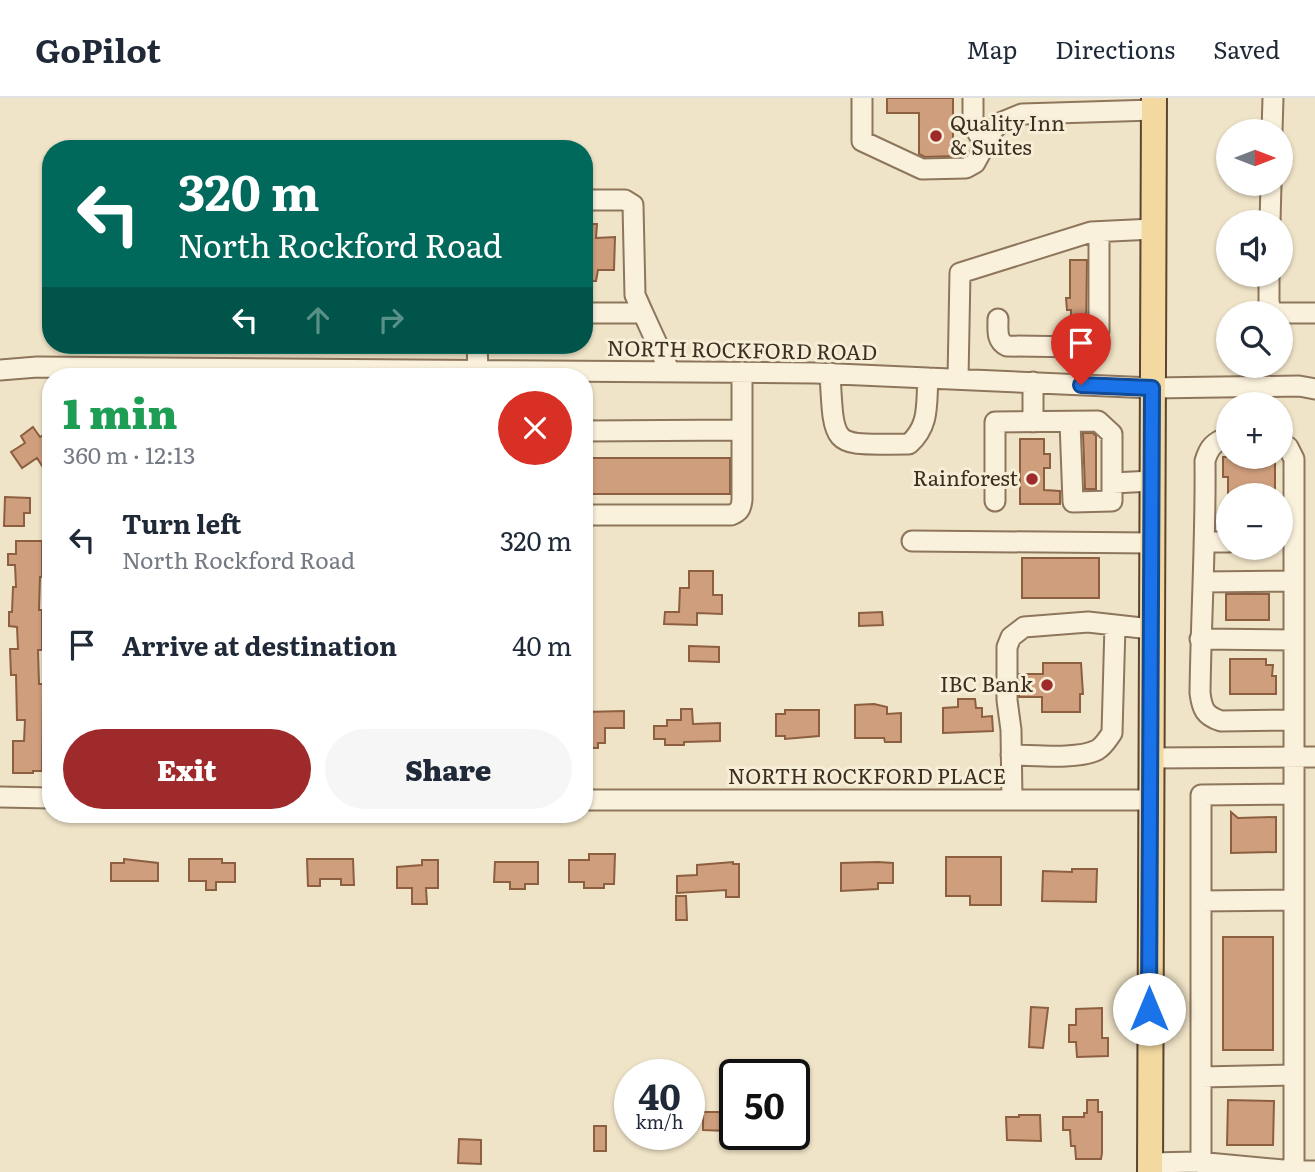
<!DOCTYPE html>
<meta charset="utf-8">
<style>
body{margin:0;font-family:Literata,serif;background:#f6f6f7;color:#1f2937;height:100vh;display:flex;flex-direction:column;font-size:26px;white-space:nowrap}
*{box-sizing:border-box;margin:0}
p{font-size:23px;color:#747a83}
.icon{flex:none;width:38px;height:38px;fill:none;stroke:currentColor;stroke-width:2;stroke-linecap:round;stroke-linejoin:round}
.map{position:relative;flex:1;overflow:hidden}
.panel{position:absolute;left:42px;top:270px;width:551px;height:455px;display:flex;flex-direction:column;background:#fff;border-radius:28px;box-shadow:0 2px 5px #0004}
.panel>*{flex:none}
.banner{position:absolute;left:42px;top:42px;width:551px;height:214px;border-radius:28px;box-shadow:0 2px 5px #0004;background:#00695c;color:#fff;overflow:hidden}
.needle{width:46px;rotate:90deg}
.buttons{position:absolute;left:1216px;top:21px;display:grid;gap:14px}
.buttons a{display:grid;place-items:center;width:77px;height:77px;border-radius:50%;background:#fff;box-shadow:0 2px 5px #0004;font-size:35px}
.speed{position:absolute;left:614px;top:961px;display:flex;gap:14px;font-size:35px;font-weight:700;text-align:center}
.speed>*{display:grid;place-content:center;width:91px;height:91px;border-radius:50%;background:#fff;box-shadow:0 2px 5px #0004;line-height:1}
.speed small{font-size:18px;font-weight:400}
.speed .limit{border:4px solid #111;border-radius:10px;background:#fff;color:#111}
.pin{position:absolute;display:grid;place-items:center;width:60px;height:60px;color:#fff;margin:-72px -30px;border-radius:50% 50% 50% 0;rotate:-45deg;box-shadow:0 0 7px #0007}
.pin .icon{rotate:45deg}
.me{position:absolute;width:77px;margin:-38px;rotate:0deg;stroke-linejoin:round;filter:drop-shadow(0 0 5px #0008)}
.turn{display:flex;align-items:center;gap:24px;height:147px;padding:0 21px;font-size:32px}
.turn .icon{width:91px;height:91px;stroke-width:2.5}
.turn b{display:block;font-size:49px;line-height:60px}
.lanes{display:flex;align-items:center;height:66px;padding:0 21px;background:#0003;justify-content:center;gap:35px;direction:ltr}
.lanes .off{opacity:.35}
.round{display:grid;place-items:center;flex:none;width:74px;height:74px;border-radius:37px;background:#f6f6f7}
.head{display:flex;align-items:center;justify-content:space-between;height:119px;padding:0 21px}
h1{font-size:42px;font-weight:800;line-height:52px;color:#1e9e55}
.action{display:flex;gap:14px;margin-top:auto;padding:14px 21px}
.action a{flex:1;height:80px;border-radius:42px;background:#9e2a2b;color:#fff;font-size:28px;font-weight:800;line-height:80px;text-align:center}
.action a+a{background:#f6f6f7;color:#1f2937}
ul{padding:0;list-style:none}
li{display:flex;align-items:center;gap:21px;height:105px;padding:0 21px}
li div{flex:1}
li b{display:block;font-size:26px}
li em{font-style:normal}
header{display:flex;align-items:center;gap:42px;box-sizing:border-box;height:98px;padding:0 35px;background:#fff;border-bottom:2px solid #e0e1e3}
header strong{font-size:33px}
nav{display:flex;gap:38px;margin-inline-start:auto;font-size:24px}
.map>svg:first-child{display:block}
.building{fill:#cf9f7d;stroke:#8d5f41;stroke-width:2}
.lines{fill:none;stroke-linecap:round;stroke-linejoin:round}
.minor-casing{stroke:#8d765c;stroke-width:23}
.major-casing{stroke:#5b4430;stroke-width:28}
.minor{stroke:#faf1dc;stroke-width:19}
.major{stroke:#f3d9a0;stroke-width:24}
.route-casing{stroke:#114b97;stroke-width:18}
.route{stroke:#1a73e8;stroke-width:12}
.poi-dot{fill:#9e2a2b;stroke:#f7eed8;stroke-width:2.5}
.labels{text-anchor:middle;stroke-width:6;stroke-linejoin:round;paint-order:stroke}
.poi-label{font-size:21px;fill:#3d2e20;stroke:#f7eed8;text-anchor:end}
.street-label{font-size:21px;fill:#3d2e20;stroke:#f7eed8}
</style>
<header>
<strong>GoPilot</strong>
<nav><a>Map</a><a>Directions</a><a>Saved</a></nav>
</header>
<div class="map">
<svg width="1315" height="1074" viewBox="0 0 1315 1074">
<rect width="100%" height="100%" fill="#f0e4c8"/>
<path class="building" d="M887,0H953V58L925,59L919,56V15H887Z
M584,126H597L596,140L615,139L614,172H598L596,183H584Z
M1070,162H1087L1086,234H1075V227H1071V212H1067L1066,200H1070Z
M33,329L40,339L51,332V367L44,371L37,360L22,370L11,354L25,345L21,338Z
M1083,335H1093L1096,338V391H1085Z
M1020,341H1044V356H1050V370H1044V392L1060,393V406H1020Z
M1223,359H1275V397H1228V379H1223Z
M584,360H730V396H584Z
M5,399L30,400V415H24V428H4Z
M16,443H42V479H40L39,512H42V552H38L39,586H43L42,673H33V675H13V643H24L25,622H17L16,577H11L10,551H18L17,529L9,528V514H12L13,489H16L15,467H8V456H16Z
M1022,460H1099V500H1022Z
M689,473H713V497H722V516L697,515V527L664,526L665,514H679L680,490H689Z
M1226,496H1269V522H1226Z
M882,514L883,527L859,528V515Z
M689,548L719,549V564L689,563Z
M1230,561H1266V567H1273L1272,578H1276V596H1230Z
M1043,565H1081L1083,596H1080V614H1042V599H1019V576H1043Z
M958,601H975L976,610H982V619L992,618L993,633L943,635V610L958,609Z
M874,606L887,609V616L901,615V644H885L884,640H855V607Z
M681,611H692L693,626L720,625V643L684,644V647H665V641H654V628H667V622H681Z
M785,612H819V638L785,641V638H776V616H785Z
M624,613V630H605V645H598V650H584V614Z
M1231,714L1238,720L1276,719V754L1231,755Z
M589,756H615L614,786H604V790H584V784H569V762H589Z
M946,759H1001V807H970V798H946Z
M124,761L158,765V783H111V765H124Z
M189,761H222V765H235V784H216V792H206V783H189Z
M307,761H353L354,787H341V781H320V788H308Z
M422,762H438V790H426L427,806H412V790H397V769L422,767Z
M495,764H538V786H525V791H510V784H494Z
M733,764V766H739V799H726V792L677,795V778L697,777V767Z
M878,764L893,765V785H878V791L841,793V765Z
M1072,771H1097L1096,804L1042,803L1043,773L1072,774Z
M676,798H686L687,822H676Z
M1223,839H1273V952H1223Z
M1031,909L1048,910L1043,950L1029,949Z
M1102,910V940H1108V958L1077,959L1076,944H1069V927H1076V911Z
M1087,1002H1098V1014H1102V1055L1101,1061H1076L1075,1048H1071L1070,1032H1063V1019H1084V1015H1087Z
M1228,1002L1274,1003L1273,1047H1227Z
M703,1014H727V1033L703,1032Z
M1019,1017H1040L1041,1043L1007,1042L1006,1019H1019Z
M594,1028H606V1053H594Z
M459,1041L481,1042V1066L458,1065Z"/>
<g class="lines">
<g class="minor-casing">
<path id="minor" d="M862,0V43L922,71L966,70L975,65L993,32L1000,25L1022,16L1154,12
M973,0V27L985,47
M1272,33L1273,0
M584,102H625L633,107L635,197L643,215
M1270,124L1271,86
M1269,177V204L1271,212L1278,215H1315
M584,215H643L670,274
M998,221C998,232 996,243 1007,248L1084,249L1095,244L1099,233V134
M477,247L478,272
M0,272L37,269L815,275L1152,290L1299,288L1315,291
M830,275C834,354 832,346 909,346C930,327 926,307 928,280
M958,281L960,175L1091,134L1153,131
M1033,284V324
M584,333L742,332
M1228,339C1214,344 1209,349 1205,363C1206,441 1201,518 1200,595C1202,611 1205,618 1221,623L1294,622
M1113,385L1152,383
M995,403V324L1098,323L1112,336V403L1073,404L1070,324
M584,417H731C739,414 741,411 742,402V274
M912,443L1151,445
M1205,444H1228
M1203,484L1294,483
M1200,541L1294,542
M1011,657C1033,657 1078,662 1097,652C1104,648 1107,642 1112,635L1115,527
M1150,660L1315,659
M0,699L51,700
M584,702H1150
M1012,702L1011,632L1007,602V549L1011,539L1024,529L1088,524L1151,531
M1201,803L1294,802
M1201,979L1294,977
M1150,1065L1197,1064L1294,1073V361L1288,349L1281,344
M1201,1065V697L1294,696
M1294,1073H1315"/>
</g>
<g class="major-casing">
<path id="major" d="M1150,1074L1154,0"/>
</g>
<use href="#minor" class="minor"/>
<use href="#major" class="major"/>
</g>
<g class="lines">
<g class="route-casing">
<path id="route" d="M1081,287L1152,290L1149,911"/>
</g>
<use href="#route" class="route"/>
</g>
<g class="poi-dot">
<circle cx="936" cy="38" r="7"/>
<circle cx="1032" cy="381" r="7"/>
<circle cx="1047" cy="587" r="7"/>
</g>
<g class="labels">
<g class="poi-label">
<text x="950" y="33" text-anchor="start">Quality Inn<tspan x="950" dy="24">&amp; Suites</tspan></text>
<text x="1018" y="388">Rainforest</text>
<text x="1033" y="594">IBC Bank</text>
</g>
<g class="street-label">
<text transform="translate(742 253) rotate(1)" y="7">NORTH ROCKFORD ROAD</text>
<text x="867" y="686">NORTH ROCKFORD PLACE</text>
</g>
</g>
</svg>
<div class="buttons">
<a><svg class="needle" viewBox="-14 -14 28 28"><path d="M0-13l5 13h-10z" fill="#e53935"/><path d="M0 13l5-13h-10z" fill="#747a83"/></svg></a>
<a><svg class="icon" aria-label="sound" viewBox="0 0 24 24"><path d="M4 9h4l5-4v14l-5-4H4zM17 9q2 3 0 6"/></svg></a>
<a><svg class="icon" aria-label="search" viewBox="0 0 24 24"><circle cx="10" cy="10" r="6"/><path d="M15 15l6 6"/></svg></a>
<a>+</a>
<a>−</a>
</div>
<div class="speed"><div>40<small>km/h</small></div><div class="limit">50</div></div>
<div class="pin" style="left:1081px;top:287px;background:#d93025"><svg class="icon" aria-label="arrive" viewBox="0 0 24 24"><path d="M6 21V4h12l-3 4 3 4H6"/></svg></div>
<svg class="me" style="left:1149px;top:911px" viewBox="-20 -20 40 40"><circle r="19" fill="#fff"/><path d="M0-13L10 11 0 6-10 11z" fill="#1a73e8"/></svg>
<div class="banner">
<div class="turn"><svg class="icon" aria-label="left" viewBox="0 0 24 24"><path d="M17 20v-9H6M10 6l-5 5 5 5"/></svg><div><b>320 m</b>North Rockford Road</div></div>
<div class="lanes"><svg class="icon" aria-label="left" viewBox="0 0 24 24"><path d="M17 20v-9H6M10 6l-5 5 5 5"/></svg><svg class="icon off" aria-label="ahead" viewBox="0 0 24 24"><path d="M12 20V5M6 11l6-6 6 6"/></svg><svg class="icon off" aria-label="right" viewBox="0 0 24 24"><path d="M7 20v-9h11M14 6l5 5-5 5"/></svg></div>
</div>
<section class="panel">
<div class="head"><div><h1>1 min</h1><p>360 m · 12:13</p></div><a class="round" style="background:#d93025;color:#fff"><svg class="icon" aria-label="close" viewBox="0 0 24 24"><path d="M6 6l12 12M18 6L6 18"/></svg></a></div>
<ul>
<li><svg class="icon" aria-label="left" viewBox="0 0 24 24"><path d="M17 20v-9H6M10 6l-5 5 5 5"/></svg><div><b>Turn left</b><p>North Rockford Road</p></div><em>320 m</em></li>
<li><svg class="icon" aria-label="arrive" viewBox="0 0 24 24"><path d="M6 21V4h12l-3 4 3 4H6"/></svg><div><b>Arrive at destination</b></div><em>40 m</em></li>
</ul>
<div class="action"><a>Exit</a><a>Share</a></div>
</section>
</div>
